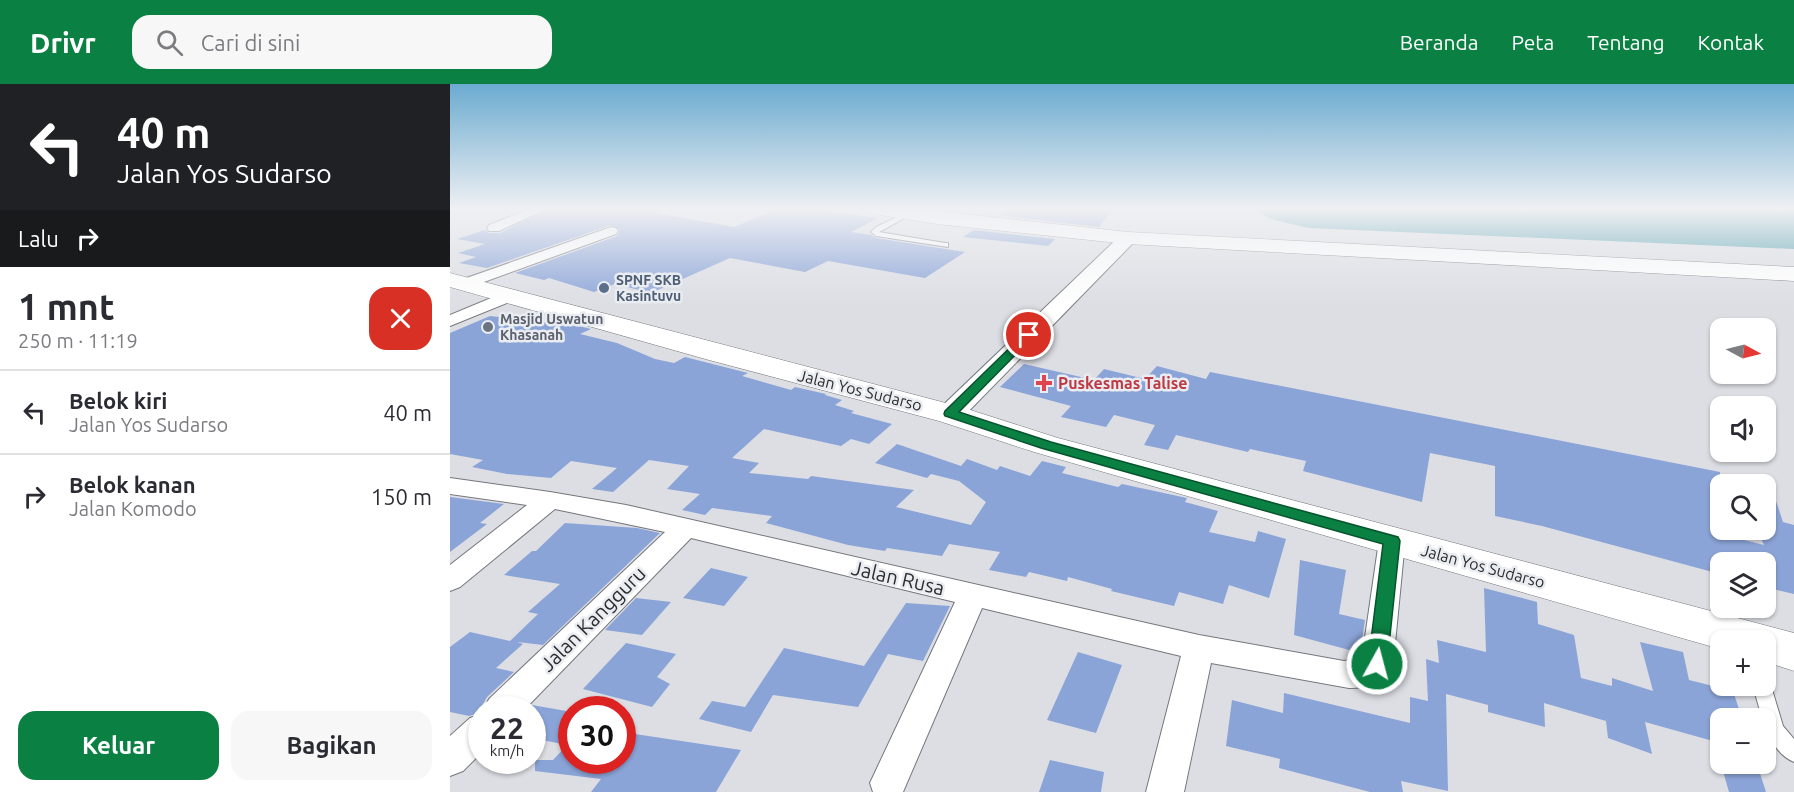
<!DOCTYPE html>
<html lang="id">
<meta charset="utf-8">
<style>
body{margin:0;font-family:Ubuntu,sans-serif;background:#f7f7f7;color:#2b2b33;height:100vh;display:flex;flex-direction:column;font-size:22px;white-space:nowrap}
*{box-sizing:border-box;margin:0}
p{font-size:20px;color:#7c7c81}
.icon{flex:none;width:33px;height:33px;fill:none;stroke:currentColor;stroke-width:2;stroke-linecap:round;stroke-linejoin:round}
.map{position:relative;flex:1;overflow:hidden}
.panel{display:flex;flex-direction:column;background:#fff;width:450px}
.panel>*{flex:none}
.banner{background:#202124;color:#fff;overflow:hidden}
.needle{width:39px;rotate:97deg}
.fabs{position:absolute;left:1260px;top:234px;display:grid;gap:12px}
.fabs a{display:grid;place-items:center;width:66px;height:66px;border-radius:12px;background:#fff;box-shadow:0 2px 4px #0004;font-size:30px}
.speed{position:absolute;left:18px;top:612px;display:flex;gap:12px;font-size:30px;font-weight:700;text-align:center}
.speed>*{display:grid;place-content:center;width:78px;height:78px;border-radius:50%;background:#fff;box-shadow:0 2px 4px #0004;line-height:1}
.speed small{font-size:15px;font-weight:400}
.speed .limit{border:9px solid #d22;background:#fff;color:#111}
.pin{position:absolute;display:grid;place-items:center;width:51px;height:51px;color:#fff;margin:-26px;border:3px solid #fff;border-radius:50%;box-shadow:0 2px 6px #0007}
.me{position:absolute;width:66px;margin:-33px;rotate:7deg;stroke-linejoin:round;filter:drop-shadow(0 0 4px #0008)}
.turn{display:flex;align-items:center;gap:21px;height:126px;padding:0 18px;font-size:27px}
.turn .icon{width:78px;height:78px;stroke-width:2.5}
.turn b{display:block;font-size:42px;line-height:51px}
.then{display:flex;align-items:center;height:57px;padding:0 18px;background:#0003;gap:12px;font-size:22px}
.round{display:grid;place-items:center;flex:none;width:63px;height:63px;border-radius:18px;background:#f7f7f7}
.head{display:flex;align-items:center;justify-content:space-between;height:102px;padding:0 18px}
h1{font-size:36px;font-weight:600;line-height:45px}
.cta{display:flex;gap:12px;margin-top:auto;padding:12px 18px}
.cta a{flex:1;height:69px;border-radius:18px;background:#0b8043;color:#fff;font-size:24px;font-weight:600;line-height:69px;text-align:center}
.cta a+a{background:#f7f7f7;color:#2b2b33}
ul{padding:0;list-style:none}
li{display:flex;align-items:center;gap:18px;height:84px;padding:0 18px;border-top:2px solid #e1e1e2}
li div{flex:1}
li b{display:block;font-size:22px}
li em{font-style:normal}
header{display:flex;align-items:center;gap:36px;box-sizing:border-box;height:84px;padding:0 30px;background:#0b8043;color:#fff}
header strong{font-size:28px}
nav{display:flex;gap:33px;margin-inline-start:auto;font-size:21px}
.search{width:420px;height:54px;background:#f7f7f7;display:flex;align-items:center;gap:15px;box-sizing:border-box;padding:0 21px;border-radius:18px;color:#7c7c81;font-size:22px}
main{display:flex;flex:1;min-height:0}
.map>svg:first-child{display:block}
.water{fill:#509ead}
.building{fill:#8ba4d7}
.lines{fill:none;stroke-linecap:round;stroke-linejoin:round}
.service-casing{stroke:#74777c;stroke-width:2}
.minor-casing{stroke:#74777c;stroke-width:2}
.tertiary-casing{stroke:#74777c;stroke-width:2}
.primary-casing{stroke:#74777c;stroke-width:1}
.trunk-casing{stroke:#74777c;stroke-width:1}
.service{fill:#fff;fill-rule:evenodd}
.minor{fill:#fff;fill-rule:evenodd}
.tertiary{fill:#fff;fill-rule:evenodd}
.primary{fill:#fff;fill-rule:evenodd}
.trunk{fill:#fff;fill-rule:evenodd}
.route{fill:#0b8043;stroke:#07532c;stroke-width:1.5}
.service-dot{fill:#5c6f8a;stroke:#e9ecf1;stroke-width:2}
.worship-dot{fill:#6b7280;stroke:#e9ecf1;stroke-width:2}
.health-dot{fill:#e0444e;stroke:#e9ecf1;stroke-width:2}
.labels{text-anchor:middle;stroke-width:5;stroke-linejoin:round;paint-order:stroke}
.far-service-label{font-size:14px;font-weight:bold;fill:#4e5e75;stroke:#e9ecf1;text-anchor:start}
.far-worship-label{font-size:14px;font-weight:bold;fill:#5b616d;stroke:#e9ecf1;text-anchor:start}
.health-label{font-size:16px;font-weight:bold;fill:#be3a42;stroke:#e9ecf1;text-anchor:start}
.street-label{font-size:16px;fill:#2b2d2f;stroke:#e9ecf1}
.near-street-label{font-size:20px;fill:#2b2d2f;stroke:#e9ecf1}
</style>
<header>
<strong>Drivr</strong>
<div class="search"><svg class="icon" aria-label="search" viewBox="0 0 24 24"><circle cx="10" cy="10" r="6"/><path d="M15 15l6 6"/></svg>Cari di sini</div>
<nav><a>Beranda</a><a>Peta</a><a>Tentang</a><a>Kontak</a></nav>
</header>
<main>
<section class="panel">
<div class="banner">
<div class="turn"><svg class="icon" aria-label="left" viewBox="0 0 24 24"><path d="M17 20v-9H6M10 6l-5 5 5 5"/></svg><div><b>40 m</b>Jalan Yos Sudarso</div></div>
<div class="then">Lalu<svg class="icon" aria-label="right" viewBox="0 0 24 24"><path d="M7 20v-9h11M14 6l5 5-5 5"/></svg></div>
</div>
<div class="head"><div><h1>1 mnt</h1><p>250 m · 11:19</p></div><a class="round" style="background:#d93025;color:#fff"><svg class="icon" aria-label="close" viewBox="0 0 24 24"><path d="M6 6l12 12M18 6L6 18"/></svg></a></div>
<ul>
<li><svg class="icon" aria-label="left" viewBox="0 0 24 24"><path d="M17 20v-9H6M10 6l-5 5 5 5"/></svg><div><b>Belok kiri</b><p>Jalan Yos Sudarso</p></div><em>40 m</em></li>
<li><svg class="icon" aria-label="right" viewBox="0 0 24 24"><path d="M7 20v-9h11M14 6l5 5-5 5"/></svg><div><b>Belok kanan</b><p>Jalan Komodo</p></div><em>150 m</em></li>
</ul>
<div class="cta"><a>Keluar</a><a>Bagikan</a></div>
</section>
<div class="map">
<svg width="1344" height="708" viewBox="0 0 1344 708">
<rect width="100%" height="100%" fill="#dcdee4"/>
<path class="water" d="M800,124H1344V165L859,144L824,136Z"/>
<path class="building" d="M101,124H219L206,129L284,143L330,124H355L428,134L401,148L421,151L426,154L515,168L475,194L378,177L355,188L280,174L201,209L165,200L144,208L99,194L94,196L65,189L167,152L170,146L161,141L37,184L9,179L26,173L8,169L35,160L7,155L35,146L39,149H50Z
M560,124H664L649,143L548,131Z
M524,146L605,155L598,162L513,153Z
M40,232L133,243L141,245L130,250L167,259L205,275L224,279L235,273L298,289L292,292L341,306L345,303L376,310L375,311L392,316L385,321L404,327L401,329L442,340L419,360L401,355L391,362L314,345L282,374L309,379L299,389L358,395L361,392L464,406L446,423L521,441L536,418L509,397L481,390L477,394L425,379L447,360L511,382L517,375L547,386L550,382L580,392L592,377L616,383L612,389L668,403L672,400L737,414L735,418L768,427L759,448L805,458L808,447L836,455L819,514L779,501L773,520L729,508L724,522L661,507L662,505L618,493L617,497L579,488L576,493L539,486L550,468L499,460L492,472L437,464L435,467L398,461L316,439L322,432L262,424L255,431L232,426L250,410L217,405L239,382L199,376L163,408L142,405L167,384L121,377L101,394L57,390L22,383L33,376L0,370V249Z
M574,280L644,296L654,285L695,295L707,282L756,295L760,288L1270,388V450L1314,461L1307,446H1316V397L1319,396L1333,438L1344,441V510L1323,505L1317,478H1270V490L1092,442L1045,432V382L980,369L972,418L853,387L856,377L800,365L798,368L726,351L718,366L694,361L705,341L664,331L656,343L611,333L621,322L550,303Z
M0,413L54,420L30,439L37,440L0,468Z
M115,439L187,444L210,449L93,561L67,558L73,560L46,584L64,588L37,613L28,629L19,632L0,628V563L20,548L60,557L88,530L78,528L110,500L54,491L82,467H86Z
M850,476L896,486L889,530L915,536L910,569L844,551Z
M261,484L298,493L274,522L233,514Z
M1034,504L1087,518L1088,540L1124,551L1131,594L1162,602V594L1203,607L1190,558L1233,568L1239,596L1283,607L1292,634H1270V659L1195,638L1202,670L1158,654L1156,637L1094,619L1095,643L1038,628V621L996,610L998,707L951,697L953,708H920L829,684L830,675L776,662L782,616L833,629L834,609L960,639V613L978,617L976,575L989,579L987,556L1036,568Z
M186,514L221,518L192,551L155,546Z
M456,519L500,522L473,577L438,570L408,623L323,611L301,648L249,635L262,617L295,623L334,564L414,582Z
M176,559L226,570L207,593L220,600L202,623L133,605Z
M628,568L672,581L646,649L597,636Z
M82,621L122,628V676H172V667L185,650L291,666L266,708H141L151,695L85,687V676H103L117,661L82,654Z
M600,676L654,688L651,708H589Z
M1271,680H1307L1316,708H1279Z"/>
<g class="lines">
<g class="service-casing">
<path id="service" d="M458,128L462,130L460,131L429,148L495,159H498V163L426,152L421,148L426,143Z
M1316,596L1321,602L1333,642L1344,655V678C1328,672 1316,651 1316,634H1312L1303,602H1316Z"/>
</g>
<g class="minor-casing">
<path id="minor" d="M82,124H99L49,147H39L37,144L39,141Z
M161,143L166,144L168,147L166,150L20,203L14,205L6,200L8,197Z
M58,207L64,208L66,212L64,216L0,242V231Z
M0,394L100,408L176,421L749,551L894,577L912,574L929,457L933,450L942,448L951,450L955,457L943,580C934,597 918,604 899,604L761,579L734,708H696L731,572L532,524L453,708H423L420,699L505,518L241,454L74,626H34L39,615L215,448L105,425L10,503L0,507V481L77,421L0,410Z
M32,630V668L13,687L0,692V652L20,634Z"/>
</g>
<g class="tertiary-casing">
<path id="tertiary" d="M678,149L684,150L687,154L684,158L510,336L500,338L490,336L486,330L490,324L672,150Z"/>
</g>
<g class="primary-casing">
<path id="primary" d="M415,124H460L678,148L1344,183V197L678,160L487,140L424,130L417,128Z"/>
</g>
<g class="trunk-casing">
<path id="trunk" d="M0,189L511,323L608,354L1344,549V587L1316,578V556H1270V565L584,368L489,337L259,276L0,203Z"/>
</g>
<use href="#service" class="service"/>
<use href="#minor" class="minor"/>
<use href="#tertiary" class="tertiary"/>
<use href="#primary" class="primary"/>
<use href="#trunk" class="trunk"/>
</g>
<linearGradient id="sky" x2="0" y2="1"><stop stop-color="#6babd0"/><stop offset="0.56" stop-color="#eff0f3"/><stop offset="1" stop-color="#eff0f3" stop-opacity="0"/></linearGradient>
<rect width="1344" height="223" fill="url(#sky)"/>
<path class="route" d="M579,248L583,249V253L509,328L601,358L948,453L950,457L937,580L934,586L927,588L921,586L918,580L933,460L591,364L495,332L494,330L495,327L575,249Z"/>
<circle class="service-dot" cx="154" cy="204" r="6"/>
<circle class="worship-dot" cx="38" cy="243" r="6"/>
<path class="health-dot" d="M591 290h6v6h6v6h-6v6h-6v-6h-6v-6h6z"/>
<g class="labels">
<g class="far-service-label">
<text x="166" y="201">SPNF SKB<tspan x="166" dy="16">Kasintuvu</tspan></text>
</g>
<g class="far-worship-label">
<text x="50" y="240">Masjid Uswatun<tspan x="50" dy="16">Khasanah</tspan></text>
</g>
<g class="health-label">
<text x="608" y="305">Puskesmas Talise</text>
</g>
<g class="street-label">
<text transform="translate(410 306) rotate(14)" y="6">Jalan Yos Sudarso</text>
<text transform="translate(1033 482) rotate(15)" y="6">Jalan Yos Sudarso</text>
</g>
<g class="near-street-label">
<text transform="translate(448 494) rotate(13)" y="7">Jalan Rusa</text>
<text transform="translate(143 535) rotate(-45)" y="7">Jalan Kangguru</text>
</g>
</g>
</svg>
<div class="fabs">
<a><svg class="needle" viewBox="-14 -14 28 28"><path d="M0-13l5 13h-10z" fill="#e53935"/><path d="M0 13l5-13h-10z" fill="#7c7c81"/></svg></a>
<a><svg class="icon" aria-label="sound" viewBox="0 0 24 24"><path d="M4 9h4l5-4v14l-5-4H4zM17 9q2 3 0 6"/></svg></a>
<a><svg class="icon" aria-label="search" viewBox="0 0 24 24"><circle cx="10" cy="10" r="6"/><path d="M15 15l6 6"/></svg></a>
<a><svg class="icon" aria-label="layers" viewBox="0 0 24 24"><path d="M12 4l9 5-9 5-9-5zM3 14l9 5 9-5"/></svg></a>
<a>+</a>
<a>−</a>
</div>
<div class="speed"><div>22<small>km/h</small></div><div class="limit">30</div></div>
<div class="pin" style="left:579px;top:251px;background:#d93025"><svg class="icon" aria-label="arrive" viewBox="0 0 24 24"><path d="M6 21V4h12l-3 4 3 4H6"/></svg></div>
<svg class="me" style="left:927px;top:580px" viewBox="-20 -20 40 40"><circle r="17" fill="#0b8043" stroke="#fff" stroke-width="3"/><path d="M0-11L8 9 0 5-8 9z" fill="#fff"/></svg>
</div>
</main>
